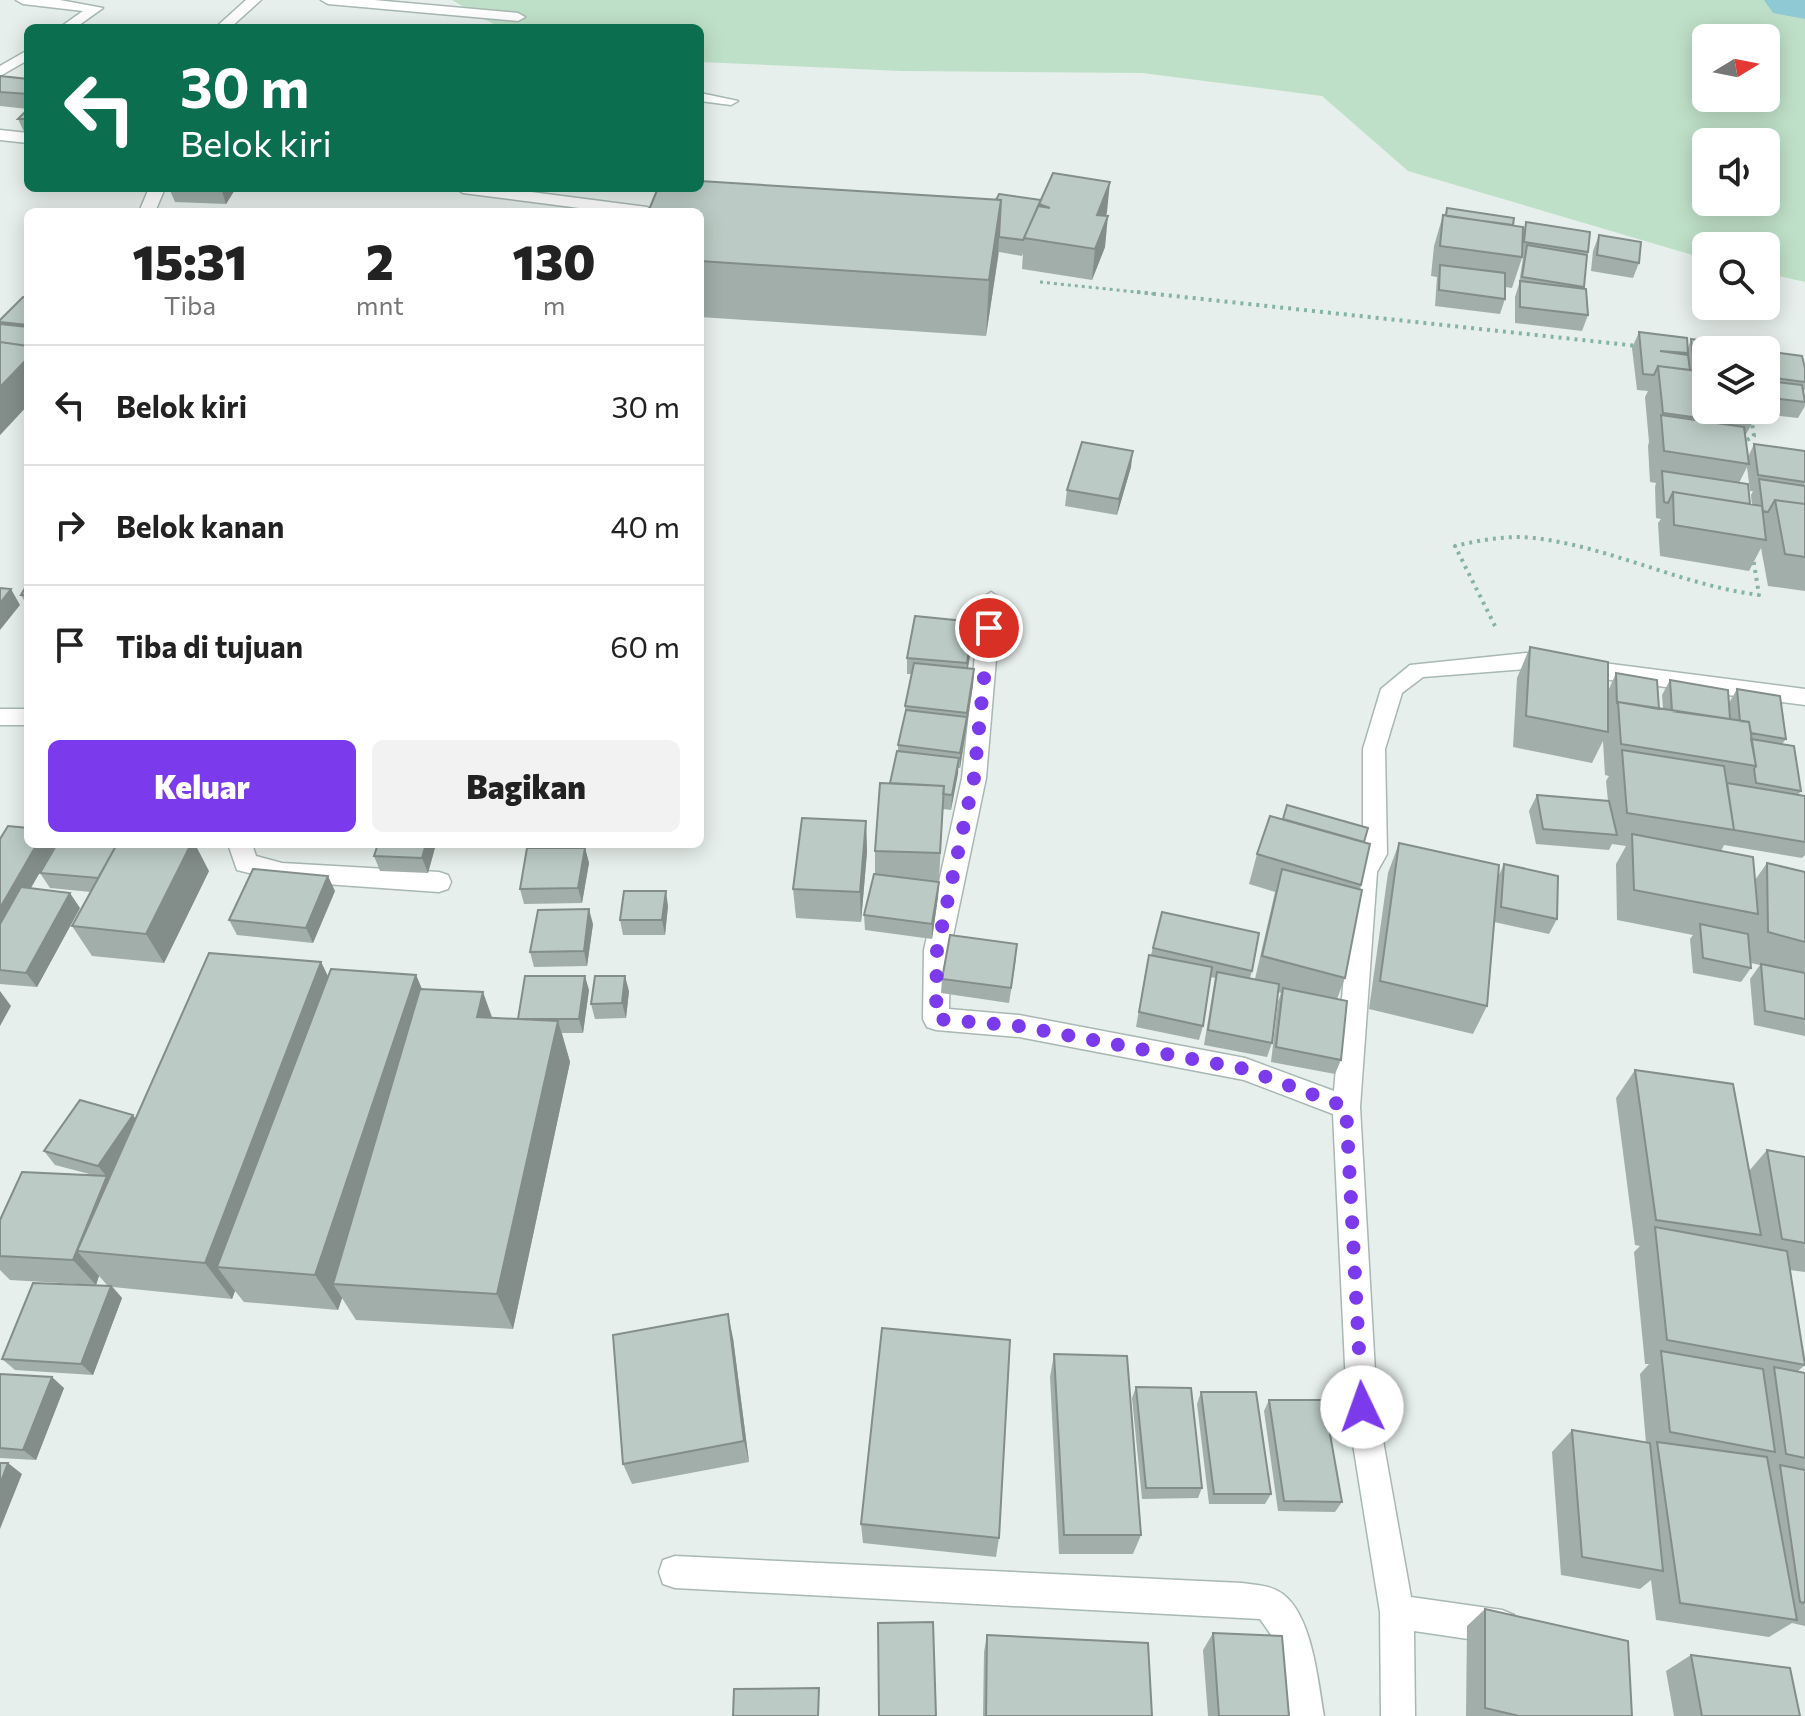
<!DOCTYPE html>
<html lang="id">
<style>
body{margin:0;font-family:Commissioner,sans-serif;background:#f2f2f2;color:#222;height:100vh;display:flex;flex-direction:column;font-size:30px;white-space:nowrap}
*{box-sizing:border-box;margin:0}
p{font-size:26px;color:#767676}
.icon{flex:none;width:44px;height:44px;fill:none;stroke:currentColor;stroke-width:2;stroke-linecap:round;stroke-linejoin:round}
.map{position:relative;flex:1;overflow:hidden}
.drawer{position:absolute;left:24px;top:208px;width:680px;height:640px;display:flex;flex-direction:column;background:#fff;border-radius:12px;box-shadow:0 4px 20px #0003}
.drawer>*{flex:none}
.top-card{position:absolute;left:24px;top:24px;width:680px;height:168px;border-radius:12px;box-shadow:0 4px 20px #0003;background:#0b6e4f;color:#fff;overflow:hidden}
.needle{width:52px;rotate:80deg}
.fabs{position:absolute;left:1692px;top:24px;display:grid;gap:16px}
.fabs a{display:grid;place-items:center;width:88px;height:88px;border-radius:12px;background:#fff;box-shadow:0 4px 20px #0003;font-size:40px}
.pin{position:absolute;display:grid;place-items:center;width:68px;height:68px;color:#fff;margin:-34px;border:4px solid #fff;border-radius:50%;box-shadow:0 2px 8px #0007}
.me{position:absolute;width:88px;margin:-44px;rotate:357deg;stroke-linejoin:round;filter:drop-shadow(0 0 6px #0008)}
.turn{display:flex;align-items:center;gap:28px;height:168px;padding:0 24px;font-size:36px}
.turn .icon{width:104px;height:104px;stroke-width:2.5}
.turn b{display:block;font-size:56px;line-height:68px}
.eta{display:flex;justify-content:space-evenly;align-items:center;height:136px;text-align:center}
.eta b{font-size:48px;font-weight:800;line-height:56px}
.primary-button{display:flex;gap:16px;margin-top:auto;padding:16px 24px}
.primary-button a{flex:1;height:92px;border-radius:12px;background:#7c3aed;color:#fff;font-size:32px;font-weight:800;line-height:92px;text-align:center}
.primary-button a+a{background:#f2f2f2;color:#222}
ul{padding:0;list-style:none}
li{display:flex;align-items:center;gap:24px;height:120px;padding:0 24px;border-top:2px solid #e0e0e0}
li div{flex:1}
li b{display:block;font-size:30px}
li em{font-style:normal}
.map>svg:first-child{display:block}
.green{fill:#bfe0c8;fill-rule:evenodd}
.lines{fill:none;stroke-linecap:round;stroke-linejoin:round}
.river{fill:#8ec9d4;fill-rule:evenodd}
.street-casing{stroke:#a8b8b2;stroke-width:3}
.path-far1{stroke:#86b3a5;stroke-width:3;stroke-dasharray:3 4;stroke-linecap:butt}
.path{stroke:#86b3a5;stroke-width:4;stroke-dasharray:3 5;stroke-linecap:butt}
.street{fill:#fff;fill-rule:evenodd}
.wall{fill:#a1aea9;fill-rule:evenodd}
.shaded-wall{fill:#838d89}
.building{fill:#bbcac4;stroke:#838d89;stroke-width:2}
.route{stroke:#7c3aed;stroke-width:14;stroke-dasharray:0 25.2}
</style>
<div class="map">
<svg width="1805" height="1716" viewBox="0 0 1805 1716">
<rect width="100%" height="100%" fill="#e6efeb"/>
<path class="green" d="M452,0H1805V282L1766,273V246H1706V259L1408,171L1322,96L1142,73L901,71L700,62V28H500ZM1706,38H1766V98H1706ZM1706,142H1766V202H1706Z"/>
<g class="lines">
<path class="river" d="M1764,0H1805V19L1773,13Z"/>
<g class="street-casing">
<path id="street" d="M16,0H60L103,8L75,28H59L83,11L23,4Z
M246,0H261L230,28H215Z
M321,0H374L518,13L525,17L518,21L328,4Z
M28,50V60L0,76V66Z
M700,93L738,101L731,105L700,101Z
M0,130L28,133V143L0,140Z
M149,188H165L155,212H139Z
M455,188H500L647,207L655,212H610L463,193Z
M991,592L1001,599L986,778L950,950L949,1009L1019,1015L1245,1058L1334,1091L1353,871L1363,853V749L1381,689L1410,665L1526,653L1805,689V705L1526,669L1423,677L1402,693L1385,749L1387,854L1377,872L1360,1107L1377,1407L1411,1597L1502,1610L1514,1615L1519,1627L1514,1639L1502,1644L1414,1631L1415,1716H1381L1380,1612L1347,1407L1333,1114L1244,1080L1019,1037L936,1030L927,1027L923,1019L924,950L962,778L981,599Z
M0,709H28V725H0Z
M228,844H252L256,856L282,863L439,872L448,875L451,882L448,889L439,892L282,881L237,870Z
M675,1556L1242,1583C1254,1585 1268,1585 1278,1591C1312,1609 1318,1682 1324,1716H1290L1276,1642L1260,1619L675,1588L663,1584L659,1572L663,1560Z"/>
</g>
<path class="path-far1" d="M1040,282L1155,294"/>
<path class="path" d="M1137,292L1638,346
M1740,444L1754,436L1750,410
M1495,626L1455,546C1481,540 1507,535 1534,538C1611,547 1681,585 1759,595L1753,557"/>
<use href="#street" class="street"/>
</g>
<path class="wall" d="M0,76L28,79V109L0,106Z
M28,109V134H25L18,119Z
M169,188H236L226,204L175,202Z
M996,200L1107,212L1106,216L1105,247L1092,280L1022,269L1023,253L1022,256L999,252L986,336L700,317V212Z
M1447,208L1513,225L1523,233L1526,222L1588,252L1583,289L1588,315L1582,331L1515,323V297L1519,284L1523,258H1522L1512,288L1505,287V299L1500,314L1435,306L1437,277L1431,276L1434,246L1443,215L1444,216Z
M1599,235L1639,263L1633,278L1591,271L1593,251Z
M28,298V405L0,435V320Z
M1639,332L1688,348L1691,339L1706,350V410L1754,420L1745,436L1748,457L1754,444L1805,451V591L1768,586L1761,548L1749,571L1660,556L1658,523L1661,519L1656,518L1655,487L1656,483L1650,482L1648,446L1649,442L1645,397L1648,391L1637,390L1632,348ZM1747,467L1750,491H1753L1751,495L1752,505L1750,504L1739,483Z
M1766,351L1805,368V389L1804,391L1805,406L1798,418L1764,414L1763,410H1766Z
M1131,467L1117,515L1065,506L1067,490Z
M28,583V607L21,595Z
M974,622L973,637L968,668L974,669L973,685L966,733L960,768H958L951,810L943,809L938,897L932,939L865,930L864,915L875,874V851L898,751V745L905,715V706L911,674H907V658Z
M1530,647L1608,723L1609,719V689L1616,673L1659,709H1663L1662,695L1670,680L1729,703L1737,689L1786,739L1782,744L1801,791L1798,795L1805,796V855L1802,858L1724,845L1721,851L1755,880L1767,863L1805,872V1036L1754,1025L1750,979L1760,965L1751,963V968L1741,982L1693,973L1690,939L1693,935L1617,920L1616,864L1626,846L1612,844L1609,850L1536,844L1529,811L1537,795L1608,801L1606,781L1609,776L1605,775L1603,741L1592,763L1513,747L1517,678Z
M866,821L867,852L861,922L796,918L793,889Z
M0,839L56,844L31,888L80,908L37,987L0,984Z
M1364,842L1361,885L1345,978L1337,999L1341,1060L1335,1074L1271,1062L1278,1002L1281,993L1278,992L1272,1043L1267,1057L1204,1045L1215,978L1210,977L1203,1026L1199,1040L1136,1027L1146,969L1151,955L1162,912L1252,971L1250,978L1255,979L1275,892L1249,884L1257,854Z
M1399,843L1498,877L1504,864L1557,919L1549,934L1494,922L1487,1006L1473,1034L1369,1009L1388,873Z
M378,844H436L428,873L380,871L374,856Z
M558,844H606V848H585L589,863L582,903L524,904L520,889L559,848Z
M209,871L164,963L92,956L72,926L91,892L50,888L40,873Z
M335,891L313,943L237,935L229,920Z
M668,906L665,935H623L620,920Z
M593,924L587,966L534,967L530,952Z
M1016,959L1009,1003L941,993L942,979Z
M321,962L328,976L416,975L422,990L493,1018L518,1019L589,990L583,1033H562L570,1062L513,1329L356,1320L342,1298L338,1310L244,1302L235,1291L232,1299L113,1287L122,1298L93,1375L15,1370L2,1359L108,1286L99,1276L96,1285L10,1280L0,1270V1220L93,1175L55,1165L44,1151L136,1118Z
M629,991L626,1018L595,1019L591,1004Z
M1635,1070L1749,1171L1767,1150L1805,1157V1272L1790,1270L1805,1365L1798,1371L1805,1373V1626L1792,1623L1769,1637L1656,1620L1651,1580L1640,1589L1561,1575L1552,1452L1572,1430L1646,1443L1640,1374L1649,1364H1645L1634,1252L1640,1246L1635,1245L1616,1098Z
M733,1338L749,1462L632,1484L623,1464Z
M1054,1354L1141,1535L1133,1554H1059L1050,1377Z
M0,1374L64,1388L36,1460L0,1458Z
M1136,1387L1202,1488L1198,1498L1142,1499L1132,1398Z
M1201,1392L1271,1494L1265,1504H1209L1197,1404Z
M1269,1400L1342,1502L1335,1512L1278,1511L1264,1411Z
M861,1524L999,1538L996,1557L863,1543Z
M1485,1609L1632,1716H1466L1467,1626Z
M1213,1633L1289,1716H1208L1203,1650Z
M987,1635L1152,1716H983L984,1652Z
M1691,1655L1800,1716H1674L1666,1671Z"/>
<path class="shaded-wall" d="M1110,182L1107,212L1094,245L1097,215Z
M221,188H236L226,204Z
M1001,200L998,256L986,336L989,280Z
M1108,216L1105,247L1092,280L1095,249Z
M28,358V405L0,435V387Z
M1133,451L1131,467L1117,515L1119,499Z
M11,589L20,605L0,630V603Z
M974,622L973,637L966,679L967,663Z
M974,669L973,685L960,768V753Z
M959,758L958,774L951,810L952,795Z
M866,821L867,852L861,922L860,892Z
M37,844H56L5,933L0,925V908Z
M191,844H195L209,871L164,963L146,934Z
M426,844H436L428,873L422,858Z
M585,848L589,863L582,903L578,888Z
M328,876L335,891L313,943L306,928Z
M939,882L938,897L932,939V924Z
M666,891L668,906L665,935L662,920Z
M70,893L80,908L37,987L26,973Z
M589,909L593,924L587,966L584,951Z
M321,962L341,1004L217,1267L235,1291L232,1299L205,1263Z
M416,975L434,1017L333,1284L342,1298L338,1310L315,1275Z
M585,976L589,990L583,1033L579,1019Z
M625,976L629,991L626,1018L622,1003Z
M0,991L11,1006L0,1026Z
M483,992L498,1034L477,1017Z
M558,1021L570,1062L513,1329L497,1294Z
M133,1115L143,1129L77,1251L107,1177L98,1166Z
M77,1251L99,1276L96,1285L73,1260Z
M111,1286L122,1298L93,1375L81,1364Z
M728,1314L733,1338L749,1462L744,1441Z
M52,1377L64,1388L36,1460L23,1450Z
M8,1463L22,1474L0,1529V1484Z"/>
<path class="building" d="M0,76L28,79V94L0,92Z
M28,109V119H18Z
M1053,173L1110,182L1097,215L1108,216L1095,249L1024,238L1038,206L1050,208L1039,204Z
M700,181L1001,200L989,280L700,261V212H648L658,188H700Z
M999,194L1041,200L1023,240L999,237L1001,200H996Z
M1447,208L1514,218L1513,225L1446,216Z
M1443,215L1523,227L1522,257L1440,246Z
M1526,222L1590,232L1588,252L1524,242Z
M1599,235L1641,242L1639,263L1597,255Z
M1527,245L1587,255L1584,287L1522,277Z
M1440,265L1505,273V299L1439,290Z
M1520,281L1586,289L1588,315L1520,307Z
M23,297L28,298V325L0,322V320Z
M0,324L28,327V346L0,342Z
M1639,332L1687,338L1688,353L1660,351L1688,355L1690,370L1658,366L1654,375L1643,374Z
M1691,339L1722,343L1732,350H1706V358L1693,356Z
M0,342L28,346V358L0,387Z
M1766,351L1802,356L1805,368V382L1766,377Z
M1694,359L1706,360V380L1699,379L1698,371L1695,370Z
M1658,366L1698,371L1702,397L1706,398V410H1734L1736,423L1663,413Z
M1768,381L1802,385L1805,402L1772,398Z
M1701,383L1706,384V398L1702,397Z
M1734,410H1752L1754,420L1735,417Z
M1661,415L1744,427L1749,464L1664,451Z
M1082,442L1133,451L1119,499L1067,490Z
M1754,444L1805,451V482L1758,475Z
M1662,471L1748,484L1750,504L1673,492L1668,503L1664,502Z
M1759,479L1805,486V504L1775,500L1768,512L1763,511Z
M1673,492L1762,506L1766,540L1674,525Z
M1775,500L1805,504V557L1785,554Z
M28,583V595H21Z
M0,588L11,589L0,603Z
M915,616L974,622L967,663L907,658Z
M1530,647L1608,662V732L1526,716Z
M914,663L974,669L967,713L905,706Z
M1616,673L1657,680L1659,709L1618,702L1617,704Z
M1670,680L1728,690L1730,719L1672,711Z
M1737,689L1780,696L1786,739L1751,733L1749,722L1740,721Z
M1618,702L1749,722L1756,766L1621,744Z
M906,710L967,717L960,753L898,745Z
M1751,739L1794,746L1801,791L1756,783L1754,769L1756,766Z
M1622,750L1724,766L1734,830L1627,813Z
M897,751L959,758L952,795L943,794L944,786L890,783Z
M880,783L944,786L940,853L875,851Z
M1727,783L1805,796V842L1734,830Z
M1537,795L1609,801L1617,835L1543,829Z
M1287,805L1368,828L1364,842L1283,819Z
M1270,816L1370,844L1361,885L1257,854Z
M802,818L866,821L860,892L793,889Z
M8,826L28,828V844H37L0,908V839Z
M1632,834L1753,857L1758,914L1634,890Z
M1399,843L1499,865L1487,1006L1380,981Z
M57,844H117L98,878L40,873Z
M117,844H191L146,934L72,926Z
M378,844H426L422,858L374,856Z
M527,848H585L578,888L520,889Z
M1767,863L1805,872V942L1768,932Z
M1504,864L1558,876L1557,919L1501,907Z
M253,869L328,876L306,928L229,920Z
M1282,869L1362,890L1345,978L1262,956Z
M874,874L939,882L932,924L864,915Z
M21,887L70,893L26,973L0,970V924Z
M624,891H666L662,920H620Z
M589,909L584,951L530,952L538,910Z
M1162,912L1259,933L1252,971L1153,948Z
M1700,924L1748,934L1751,968L1703,958Z
M950,935L1017,944L1011,988L942,979Z
M209,953L321,962L205,1263L77,1251Z
M1149,955L1212,967L1203,1026L1139,1012Z
M1761,964L1805,973V1019L1765,1011Z
M331,969L416,975L315,1275L217,1267Z
M1217,972L1279,984L1272,1043L1208,1030Z
M525,976H585L579,1019H518Z
M595,976H625L622,1003L591,1004Z
M1283,988L1347,1001L1341,1060L1276,1047Z
M420,989L483,992L477,1017L558,1021L497,1294L333,1284Z
M1635,1070L1733,1084L1761,1235L1656,1220Z
M80,1100L133,1115L98,1166L44,1151Z
M1767,1150L1805,1157V1243L1782,1239Z
M22,1172L107,1176L73,1260L0,1256V1220Z
M1655,1227L1787,1251L1805,1365L1667,1340Z
M33,1283L111,1286L81,1364L2,1359Z
M728,1314L744,1441L623,1464L613,1335Z
M882,1328L1010,1340L999,1538L861,1524Z
M1661,1351L1763,1369L1775,1452L1670,1432Z
M1054,1354L1127,1356L1141,1535H1064Z
M1774,1367L1805,1373V1458L1786,1454Z
M0,1374L52,1377L23,1450L0,1448Z
M1136,1387L1191,1388L1202,1488H1146Z
M1201,1392H1256L1271,1494H1214Z
M1269,1400H1324L1342,1502L1284,1501Z
M1572,1430L1650,1443L1663,1571L1582,1557Z
M1657,1442L1767,1457L1797,1620L1680,1603Z
M0,1463H8L0,1484Z
M1780,1465L1805,1470V1603L1800,1602Z
M1485,1609L1628,1641L1632,1716H1519L1485,1708Z
M933,1622L936,1716H879L878,1623Z
M1213,1633L1282,1636L1289,1716H1219Z
M987,1635L1148,1643L1152,1716H986Z
M1691,1655L1790,1668L1800,1716H1702Z
M819,1688L818,1716H733L734,1689Z"/>
<g class="lines">
<path class="route" d="M989,628L974,778L937,950L936,1019L1019,1026L1245,1069L1346,1107L1362,1407"/>
</g>
</svg>
<div class="fabs">
<a><svg class="needle" viewBox="-14 -14 28 28"><path d="M0-13l5 13h-10z" fill="#e53935"/><path d="M0 13l5-13h-10z" fill="#767676"/></svg></a>
<a><svg class="icon" aria-label="sound" viewBox="0 0 24 24"><path d="M4 9h4l5-4v14l-5-4H4zM17 9q2 3 0 6"/></svg></a>
<a><svg class="icon" aria-label="search" viewBox="0 0 24 24"><circle cx="10" cy="10" r="6"/><path d="M15 15l6 6"/></svg></a>
<a><svg class="icon" aria-label="layers" viewBox="0 0 24 24"><path d="M12 4l9 5-9 5-9-5zM3 14l9 5 9-5"/></svg></a>
</div>
<div class="pin" style="left:989px;top:628px;background:#d93025"><svg class="icon" aria-label="arrive" viewBox="0 0 24 24"><path d="M6 21V4h12l-3 4 3 4H6"/></svg></div>
<svg class="me" style="left:1362px;top:1407px" viewBox="-20 -20 40 40"><circle r="19" fill="#fff"/><path d="M0-13L10 11 0 6-10 11z" fill="#7c3aed"/></svg>
<div class="top-card">
<div class="turn"><svg class="icon" aria-label="left" viewBox="0 0 24 24"><path d="M17 20v-9H6M10 6l-5 5 5 5"/></svg><div><b>30 m</b>Belok kiri</div></div>
</div>
<section class="drawer">
<div class="eta">
<div><b>15:31</b><p>Tiba</p></div>
<div><b>2</b><p>mnt</p></div>
<div><b>130</b><p>m</p></div>
</div>
<ul>
<li><svg class="icon" aria-label="left" viewBox="0 0 24 24"><path d="M17 20v-9H6M10 6l-5 5 5 5"/></svg><div><b>Belok kiri</b></div><em>30 m</em></li>
<li><svg class="icon" aria-label="right" viewBox="0 0 24 24"><path d="M7 20v-9h11M14 6l5 5-5 5"/></svg><div><b>Belok kanan</b></div><em>40 m</em></li>
<li><svg class="icon" aria-label="arrive" viewBox="0 0 24 24"><path d="M6 21V4h12l-3 4 3 4H6"/></svg><div><b>Tiba di tujuan</b></div><em>60 m</em></li>
</ul>
<div class="primary-button"><a>Keluar</a><a>Bagikan</a></div>
</section>
</div>
